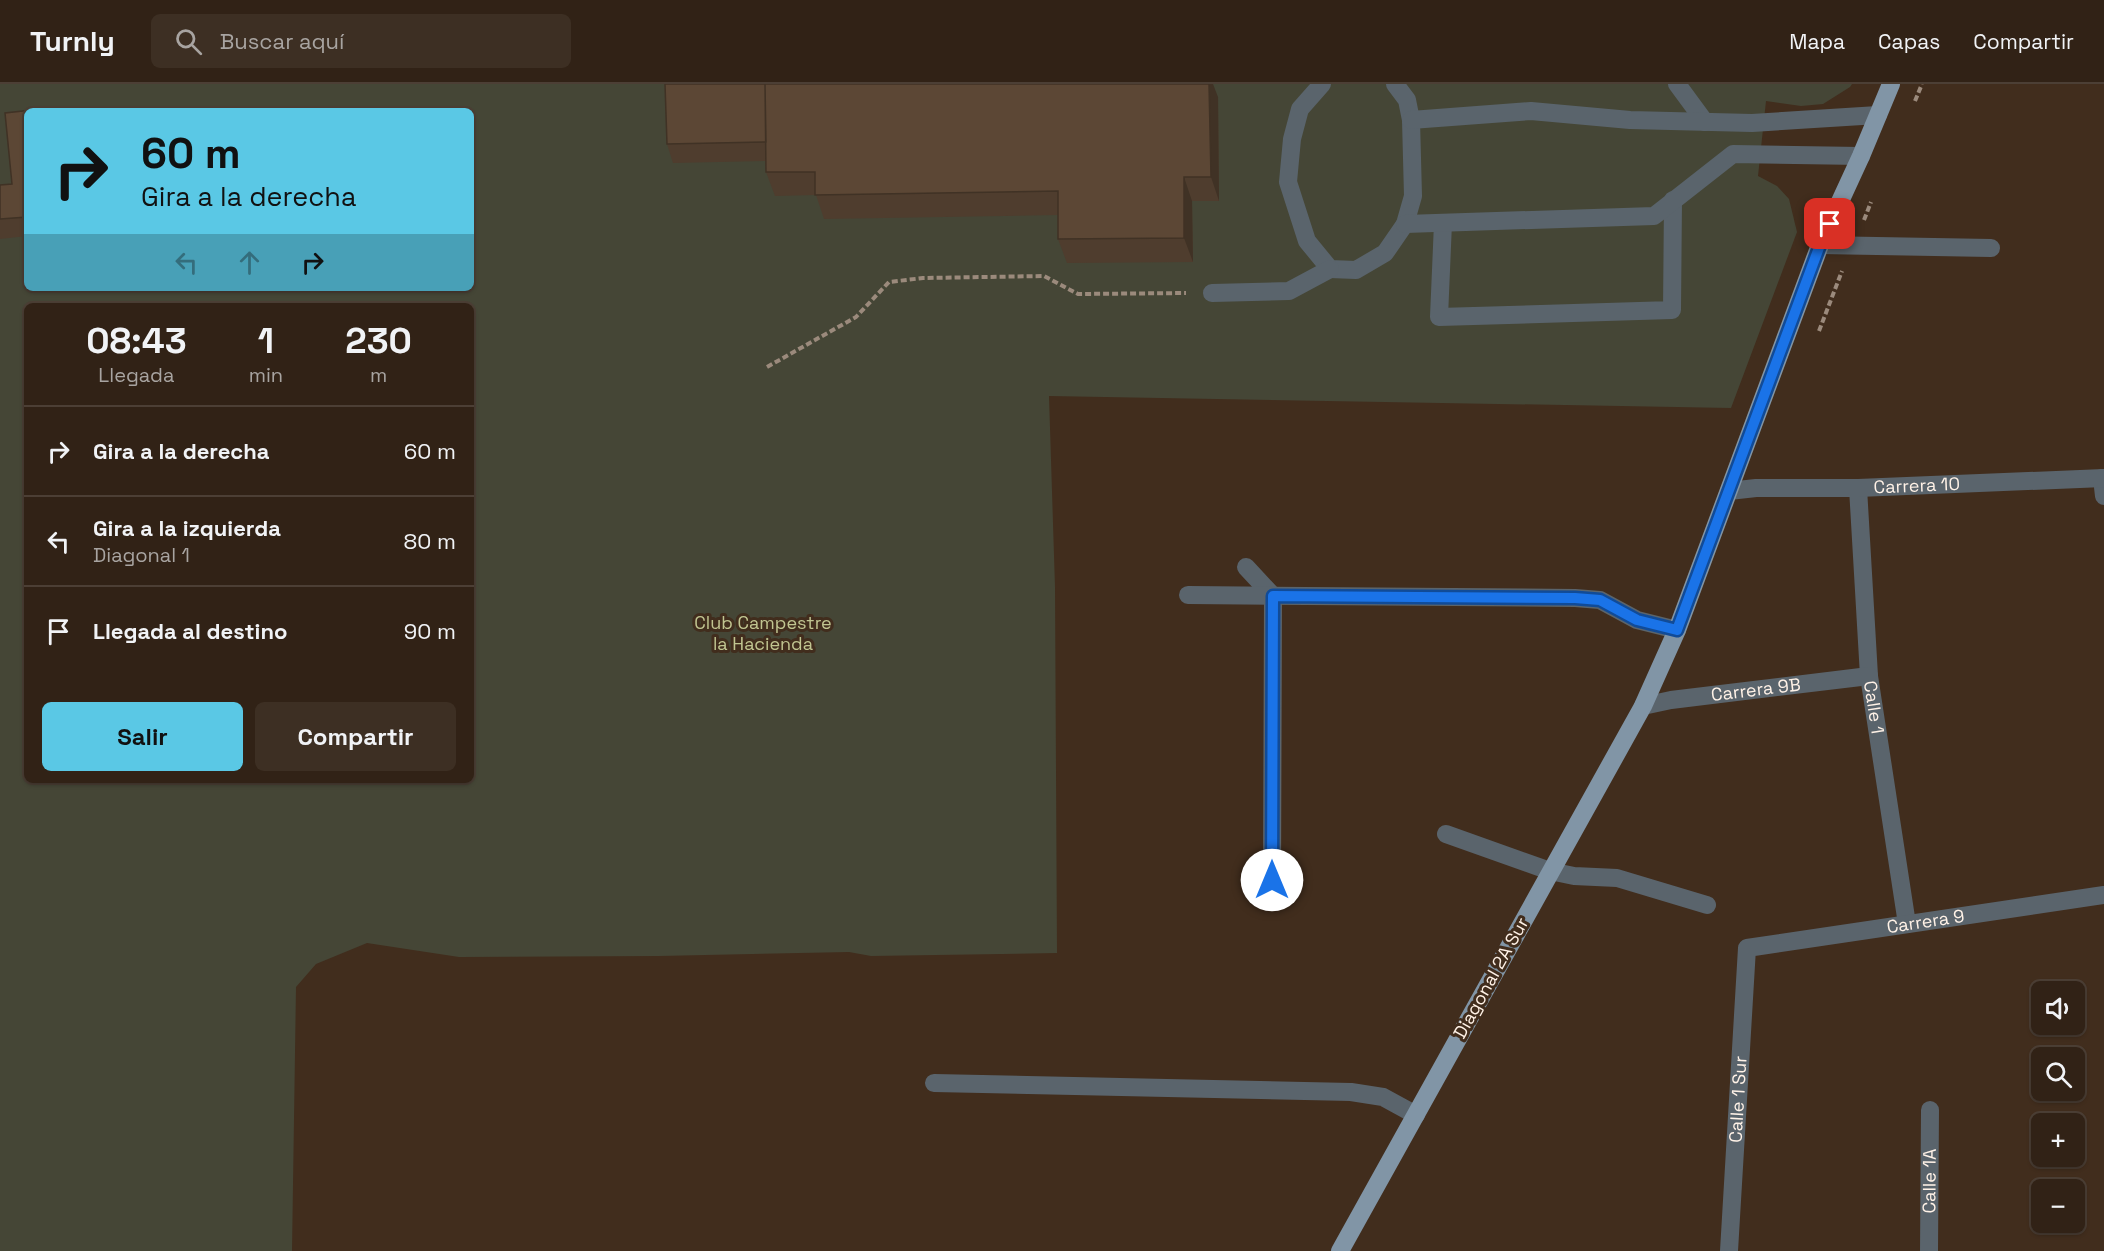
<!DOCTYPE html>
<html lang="es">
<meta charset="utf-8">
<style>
body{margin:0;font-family:"Space Grotesk",sans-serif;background:#3d2f23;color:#f1f3f6;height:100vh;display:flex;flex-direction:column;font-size:22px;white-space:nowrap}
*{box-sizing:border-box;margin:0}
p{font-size:20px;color:#a8a4a1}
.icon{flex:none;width:33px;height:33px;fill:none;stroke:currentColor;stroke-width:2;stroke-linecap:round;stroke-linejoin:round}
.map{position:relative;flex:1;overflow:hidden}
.details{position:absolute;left:24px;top:219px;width:450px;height:480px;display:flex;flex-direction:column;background:#312216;border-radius:9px;box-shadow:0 2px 4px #0004,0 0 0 2px #4c3f35}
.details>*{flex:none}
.hud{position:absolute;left:24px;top:24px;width:450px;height:183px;border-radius:9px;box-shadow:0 2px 4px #0004,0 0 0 2px #4c3f35;background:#5ac8e5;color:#111;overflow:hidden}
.controls{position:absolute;left:2031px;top:897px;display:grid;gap:12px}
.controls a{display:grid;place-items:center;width:54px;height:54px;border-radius:9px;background:#312216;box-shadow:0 2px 4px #0004,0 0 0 2px #4c3f35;font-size:30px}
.pin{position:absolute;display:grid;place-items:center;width:51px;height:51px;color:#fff;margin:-26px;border-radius:12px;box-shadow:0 3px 9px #0006}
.me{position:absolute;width:66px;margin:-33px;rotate:0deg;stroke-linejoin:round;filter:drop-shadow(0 0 4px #0008)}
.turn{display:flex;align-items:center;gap:21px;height:126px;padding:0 18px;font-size:27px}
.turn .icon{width:78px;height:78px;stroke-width:2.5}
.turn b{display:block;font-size:42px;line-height:51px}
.lanes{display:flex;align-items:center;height:57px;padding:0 18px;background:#0003;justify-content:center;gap:30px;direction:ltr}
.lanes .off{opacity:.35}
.eta{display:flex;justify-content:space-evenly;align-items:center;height:102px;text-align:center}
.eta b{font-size:36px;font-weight:700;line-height:42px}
.action{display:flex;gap:12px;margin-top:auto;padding:12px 18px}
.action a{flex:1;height:69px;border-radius:9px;background:#5ac8e5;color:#111;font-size:24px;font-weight:700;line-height:69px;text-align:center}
.action a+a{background:#3d2f23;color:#f1f3f6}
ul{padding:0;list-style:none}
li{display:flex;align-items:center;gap:18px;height:90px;padding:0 18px;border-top:2px solid #4c3f35}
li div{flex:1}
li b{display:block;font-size:22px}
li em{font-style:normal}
header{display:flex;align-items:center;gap:36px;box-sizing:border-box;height:84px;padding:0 30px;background:#312216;border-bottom:2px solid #4c3f35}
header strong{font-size:28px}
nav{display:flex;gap:33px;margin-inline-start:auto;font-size:21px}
.search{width:420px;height:54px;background:#3d2f23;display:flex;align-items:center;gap:15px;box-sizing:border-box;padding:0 21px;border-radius:9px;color:#a8a4a1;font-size:22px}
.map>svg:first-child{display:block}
.green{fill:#454636;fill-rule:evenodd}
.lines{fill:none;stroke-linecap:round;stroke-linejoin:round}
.path{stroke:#9b8a7c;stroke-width:4;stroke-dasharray:6 3;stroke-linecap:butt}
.minor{stroke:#5a646c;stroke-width:18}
.major{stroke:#8195a6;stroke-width:18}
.wall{fill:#4f3d2e}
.shaded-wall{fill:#403225}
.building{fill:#5c4735;stroke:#403225;stroke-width:1.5}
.route-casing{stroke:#114b97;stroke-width:15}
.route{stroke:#1a73e8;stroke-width:10}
.labels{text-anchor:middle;stroke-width:6;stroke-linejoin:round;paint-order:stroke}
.street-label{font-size:18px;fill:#fff2e7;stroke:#412d1d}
.park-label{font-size:18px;fill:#c1c591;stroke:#412d1d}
</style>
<header>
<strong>Turnly</strong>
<div class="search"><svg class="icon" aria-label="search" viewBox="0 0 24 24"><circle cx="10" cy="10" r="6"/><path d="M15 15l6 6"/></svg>Buscar aquí</div>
<nav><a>Mapa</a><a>Capas</a><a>Compartir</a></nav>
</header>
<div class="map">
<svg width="2104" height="1167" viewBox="0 0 2104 1167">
<rect width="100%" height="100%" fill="#412d1d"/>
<path class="green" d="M0,0H1852L1850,3L1823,20L1801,22L1766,17L1758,92L1777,102L1789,115L1797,148L1731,324L1049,312L1055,503L1057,869L871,872L849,868L659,872L459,873L367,859L316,880L296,903L292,1167H0ZM27,27H471V204H27ZM27,222H471V696H27Z"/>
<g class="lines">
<path class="path" d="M1915,17L1922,0
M1864,136L1871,118
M1819,247L1842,187
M767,283L856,233L889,198L923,194L1044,192L1078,210L1186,209"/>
<g class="minor">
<path d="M1322,0L1300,25L1292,55L1288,98L1307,157L1330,185L1356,186L1385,169L1405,140L1413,112L1411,36L1407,16L1395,0"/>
<path d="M1677,0L1705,38"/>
<path d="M1411,36L1531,27L1630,36L1752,39L1878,31"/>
<path d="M1443,139L1439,233L1672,226L1673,116"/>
<path d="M1405,140L1654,132L1733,70L1861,72"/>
<path d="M1820,161L1991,164"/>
<path d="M1212,209L1289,207L1330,185"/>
<path d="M2102,394L2104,412"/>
<path id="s1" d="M1858,404L1869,592L1907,840"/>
<path id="s2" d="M1729,407L1756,404H1858L2104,394"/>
<path d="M1246,483L1273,512L1272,797"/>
<path d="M1188,511L1575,514L1600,516L1637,536L1677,546"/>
<path id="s3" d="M1643,622L1671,616L1869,592"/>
<path d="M1446,750L1550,787L1574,792L1617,794L1707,821"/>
<path d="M934,999L1351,1008L1383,1013L1416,1031"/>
<path id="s4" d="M1729,1167L1747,864L2104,811"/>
<path id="s5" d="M1929,1167L1930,1026"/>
</g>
<path class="major" d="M1340,1167L1643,622L1677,546L1820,161L1861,72L1891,0"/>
</g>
<path class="wall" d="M1218,13L1219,117H1192L1193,178L1067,179L1058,155V131L824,135L816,111L775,112L766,88V77L673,79L667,60Z
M27,27V152L0,155V101L12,100Z"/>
<path class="shaded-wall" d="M1209,0H1213L1218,13L1219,117L1211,93Z
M1184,93L1192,117L1193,178L1184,154Z"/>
<path class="building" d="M665,0H765L766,58L667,60Z
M765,0H1209L1211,93H1184V154L1058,155V107L815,111V88H766Z
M50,24L51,27H27V133L0,135V101L12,100L5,29Z"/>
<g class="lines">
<g class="route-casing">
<path id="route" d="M1272,796L1273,512L1575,514L1600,516L1637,536L1677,546L1820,161L1830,140"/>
</g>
<use href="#route" class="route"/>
</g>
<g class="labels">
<g class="street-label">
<text dy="6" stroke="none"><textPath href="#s2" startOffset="188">Carrera 10</textPath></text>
<text dy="6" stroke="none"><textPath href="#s3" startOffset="114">Carrera 9B</textPath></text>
<text dy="6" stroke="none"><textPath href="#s1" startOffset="220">Calle 1</textPath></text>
<text dy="6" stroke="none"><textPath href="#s4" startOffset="484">Carrera 9</textPath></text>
<text transform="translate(1491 894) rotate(-61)" y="6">Diagonal 2A Sur</text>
<text dy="6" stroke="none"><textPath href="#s4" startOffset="152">Calle 1 Sur</textPath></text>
<text dy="6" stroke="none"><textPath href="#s5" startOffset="70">Calle 1A</textPath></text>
</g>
<g class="park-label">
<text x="763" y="545">Club Campestre<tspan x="763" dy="21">la Hacienda</tspan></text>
</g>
</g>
</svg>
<div class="controls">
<a><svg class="icon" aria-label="sound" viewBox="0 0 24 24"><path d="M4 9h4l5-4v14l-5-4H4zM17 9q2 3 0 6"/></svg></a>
<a><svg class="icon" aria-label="search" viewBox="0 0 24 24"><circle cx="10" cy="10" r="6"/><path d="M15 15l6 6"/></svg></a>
<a>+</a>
<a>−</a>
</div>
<div class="pin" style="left:1830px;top:140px;background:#d93025"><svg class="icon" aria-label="arrive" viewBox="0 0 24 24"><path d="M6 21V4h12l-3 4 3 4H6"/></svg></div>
<svg class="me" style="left:1272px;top:796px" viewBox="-20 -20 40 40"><circle r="19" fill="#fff"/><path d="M0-13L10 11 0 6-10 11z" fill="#1a73e8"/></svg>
<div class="hud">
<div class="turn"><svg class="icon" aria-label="right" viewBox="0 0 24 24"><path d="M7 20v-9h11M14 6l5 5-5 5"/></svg><div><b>60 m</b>Gira a la derecha</div></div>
<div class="lanes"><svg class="icon off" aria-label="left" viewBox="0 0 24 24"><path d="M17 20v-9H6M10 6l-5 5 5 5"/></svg><svg class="icon off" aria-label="ahead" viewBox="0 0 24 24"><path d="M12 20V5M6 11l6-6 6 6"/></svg><svg class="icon" aria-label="right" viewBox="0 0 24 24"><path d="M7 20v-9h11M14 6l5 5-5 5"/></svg></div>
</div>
<section class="details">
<div class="eta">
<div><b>08:43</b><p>Llegada</p></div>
<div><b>1</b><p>min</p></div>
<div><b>230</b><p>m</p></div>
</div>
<ul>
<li><svg class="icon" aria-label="right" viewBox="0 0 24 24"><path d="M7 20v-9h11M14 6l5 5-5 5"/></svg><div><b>Gira a la derecha</b></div><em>60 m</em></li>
<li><svg class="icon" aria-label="left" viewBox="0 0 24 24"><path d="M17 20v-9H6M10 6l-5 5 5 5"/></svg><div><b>Gira a la izquierda</b><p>Diagonal 1</p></div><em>80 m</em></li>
<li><svg class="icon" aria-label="arrive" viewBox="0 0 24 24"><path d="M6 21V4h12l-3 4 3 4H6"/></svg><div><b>Llegada al destino</b></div><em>90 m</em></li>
</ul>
<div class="action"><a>Salir</a><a>Compartir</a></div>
</section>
</div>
